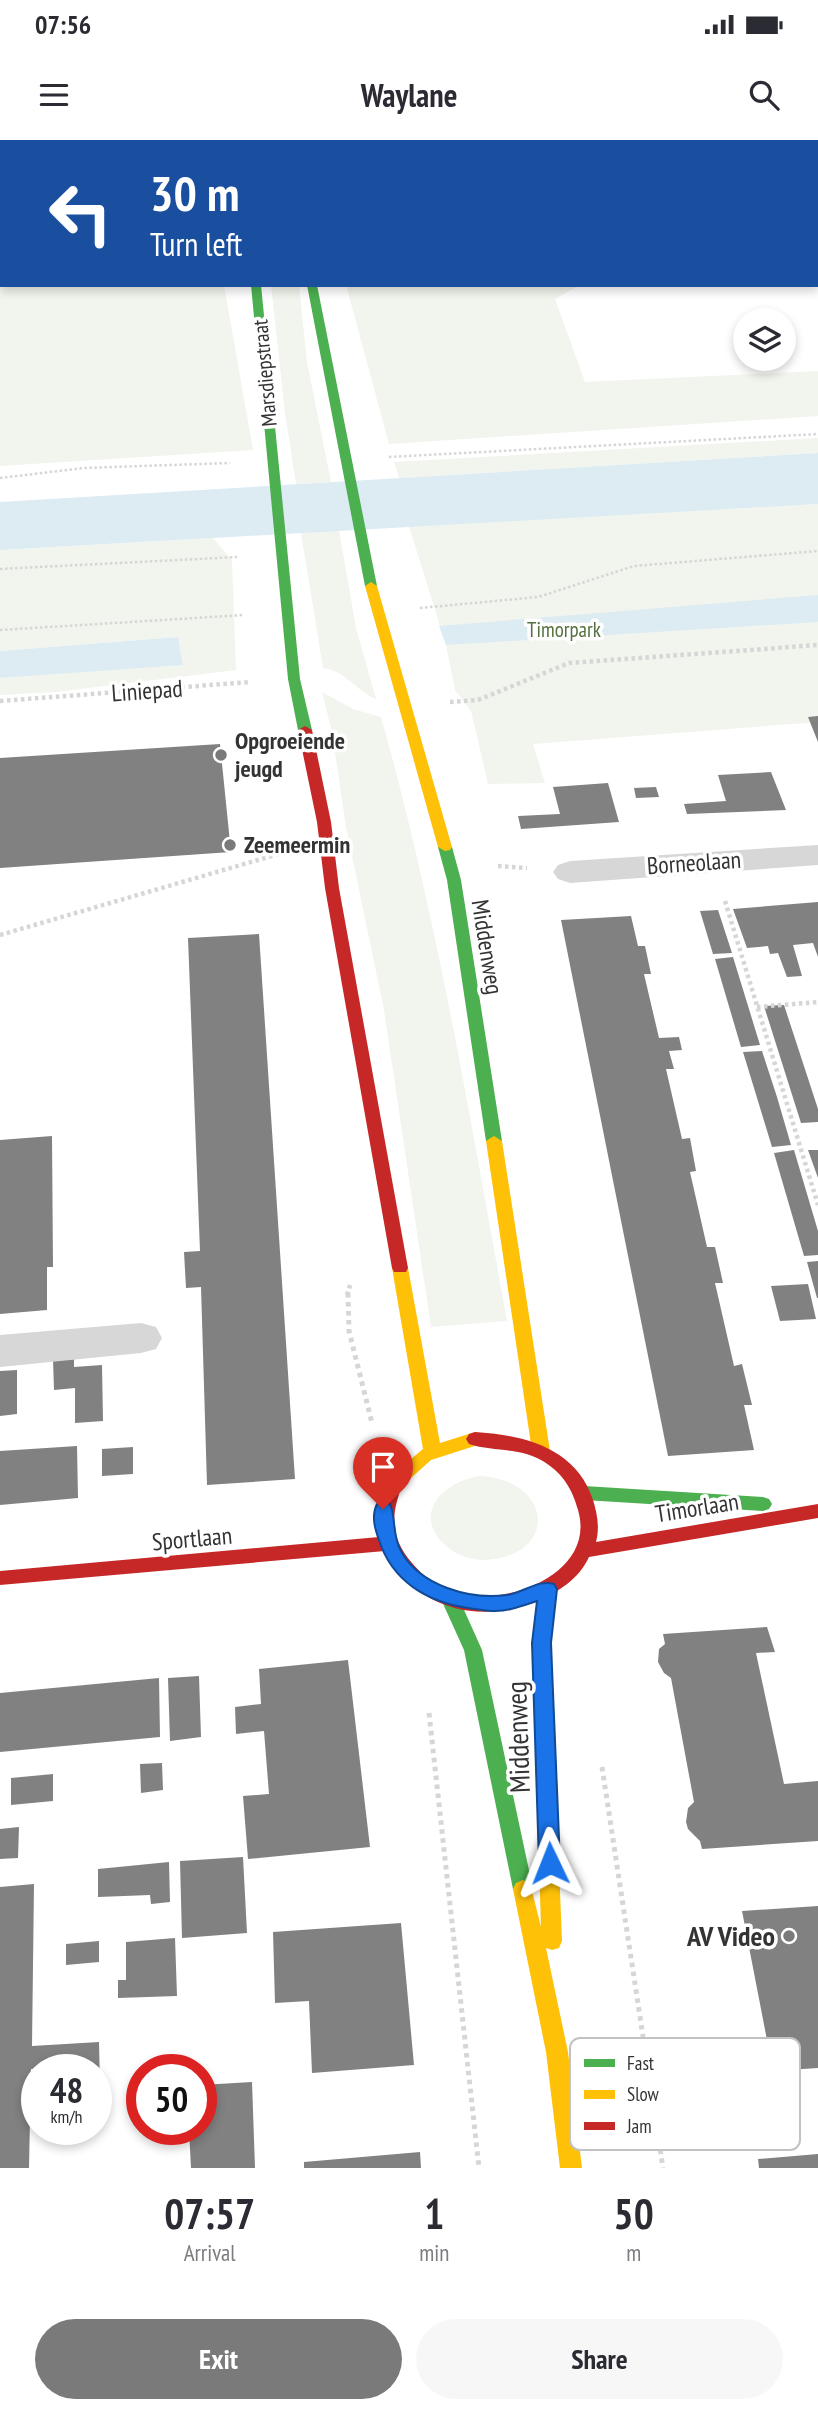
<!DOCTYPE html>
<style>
body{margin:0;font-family:"PT Sans Narrow",sans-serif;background:#f7f7f7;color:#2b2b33;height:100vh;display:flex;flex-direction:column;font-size:26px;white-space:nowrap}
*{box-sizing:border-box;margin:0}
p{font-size:23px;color:#7c7c81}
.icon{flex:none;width:38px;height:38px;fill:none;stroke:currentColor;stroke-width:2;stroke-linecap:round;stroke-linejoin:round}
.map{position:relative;height:2028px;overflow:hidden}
.panel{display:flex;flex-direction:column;background:#fff;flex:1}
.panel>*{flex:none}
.top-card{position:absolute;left:0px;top:0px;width:819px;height:147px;box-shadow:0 4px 10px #0003;background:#1a4fa0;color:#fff;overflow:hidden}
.controls{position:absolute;left:733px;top:168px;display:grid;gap:14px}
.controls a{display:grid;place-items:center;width:63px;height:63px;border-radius:50%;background:#fff;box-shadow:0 4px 10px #0003;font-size:35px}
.speed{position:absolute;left:21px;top:1914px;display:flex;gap:14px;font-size:35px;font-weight:700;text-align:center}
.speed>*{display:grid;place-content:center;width:91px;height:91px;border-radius:50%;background:#fff;box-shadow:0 4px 10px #0003;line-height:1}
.speed small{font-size:18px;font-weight:400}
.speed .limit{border:10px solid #d22;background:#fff;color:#111}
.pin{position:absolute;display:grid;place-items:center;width:60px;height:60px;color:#fff;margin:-72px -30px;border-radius:50% 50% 50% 0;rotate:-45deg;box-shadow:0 0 7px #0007}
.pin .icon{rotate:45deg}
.me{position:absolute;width:77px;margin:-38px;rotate:358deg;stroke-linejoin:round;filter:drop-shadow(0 0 5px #0008)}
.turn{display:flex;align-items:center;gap:24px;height:147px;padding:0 35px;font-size:32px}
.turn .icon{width:91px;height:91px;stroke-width:2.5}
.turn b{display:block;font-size:49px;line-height:60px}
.eta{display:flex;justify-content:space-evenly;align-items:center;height:119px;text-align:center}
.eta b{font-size:42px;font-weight:700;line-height:49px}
.button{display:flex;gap:14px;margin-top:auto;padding:14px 35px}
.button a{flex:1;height:80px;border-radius:42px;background:#7a7a7a;color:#fff;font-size:28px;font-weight:700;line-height:80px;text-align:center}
.button a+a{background:#f7f7f7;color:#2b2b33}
.status{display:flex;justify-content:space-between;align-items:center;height:49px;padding:0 35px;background:#fff;direction:ltr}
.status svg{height:19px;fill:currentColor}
header{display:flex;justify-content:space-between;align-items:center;height:91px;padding:0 35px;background:#fff;font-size:32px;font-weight:700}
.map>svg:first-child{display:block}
.green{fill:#f1f5ed}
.water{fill:#ddebf3}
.building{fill:#818181}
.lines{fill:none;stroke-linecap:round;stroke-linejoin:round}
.path-far2{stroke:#d6d6d6;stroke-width:2.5;stroke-dasharray:2.5 2.5;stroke-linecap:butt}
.path-far1{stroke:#d6d6d6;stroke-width:4.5;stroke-dasharray:3.5 3.5;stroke-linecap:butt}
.path{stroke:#d6d6d6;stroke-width:5;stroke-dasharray:4.5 4.5;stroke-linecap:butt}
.street{fill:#d7d7d7;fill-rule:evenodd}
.fast{fill:#4caf50;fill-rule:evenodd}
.slow{fill:#ffc107;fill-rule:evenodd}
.jam{fill:#c62828;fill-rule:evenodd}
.route{fill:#1a73e8;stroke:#114b97;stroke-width:2}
.poi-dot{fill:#7a7a7a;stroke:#fff;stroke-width:2.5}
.labels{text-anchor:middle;stroke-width:7;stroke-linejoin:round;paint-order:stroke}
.far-street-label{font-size:21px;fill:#333;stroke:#fff}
.far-park-label{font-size:21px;fill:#56703f;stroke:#fff}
.street-label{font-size:24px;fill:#333;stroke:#fff}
.poi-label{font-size:24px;font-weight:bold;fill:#333;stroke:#fff;text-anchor:start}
.near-street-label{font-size:28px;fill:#333;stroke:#fff}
.near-poi-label{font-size:28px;font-weight:bold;fill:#333;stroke:#fff;text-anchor:end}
.key{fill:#fff;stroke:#c2c2c2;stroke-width:2}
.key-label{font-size:19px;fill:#333}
</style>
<div class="status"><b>07:56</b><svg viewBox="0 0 49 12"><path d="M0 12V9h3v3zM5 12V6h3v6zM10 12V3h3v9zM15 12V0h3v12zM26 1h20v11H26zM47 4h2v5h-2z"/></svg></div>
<header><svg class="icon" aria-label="menu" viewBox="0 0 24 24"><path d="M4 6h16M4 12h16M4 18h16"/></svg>Waylane<svg class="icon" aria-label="search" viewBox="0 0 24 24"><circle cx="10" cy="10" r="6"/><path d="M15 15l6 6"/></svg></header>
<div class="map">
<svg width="818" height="2028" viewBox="0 0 818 2028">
<rect width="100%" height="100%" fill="#fff"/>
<path class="green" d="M0,0H202L2,2V145H224L253,310L0,326Z
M271,145H299L307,222L331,342L296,344L285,273Z
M346,145H580L555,159L585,242L818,231V276L389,304Z
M818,298V313L399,338L394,322Z
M818,364V582L533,604L545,643L488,644L471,571L455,550L446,505L409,386Z
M339,390L356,488L376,559C355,550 346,531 323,528L301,393Z
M213,398L232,420L236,530L56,552L0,555V538L183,524L178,497L0,511V410Z
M322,552L353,569L381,577C437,776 470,978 507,1181L431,1187L384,870L346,687L332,592Z
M479,1336C554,1340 559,1416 485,1420C471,1420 455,1415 445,1405C411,1373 444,1342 479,1336Z"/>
<path class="water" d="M818,313V364L0,410V362Z
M818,455V482L446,505L439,486Z
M178,497L183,525L0,538V511Z"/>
<path class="building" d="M818,576V602L808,577Z
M220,604L231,712L0,728V618Z
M771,632L786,670L687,674L684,664L726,661L718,635Z
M608,643L619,682L521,689L518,676L560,674L553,647Z
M656,647L659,657L636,658L634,648Z
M818,762V817L813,803L793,805L802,836L787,837L778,813L770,814L768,806L747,808L733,769Z
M718,770L732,813L713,814L700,771Z
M631,776L638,806H645L651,834H644L659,898L679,897L682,910L669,911L674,929H666L682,999L690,998L696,1031L690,1032L707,1107H715L723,1143H715L734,1226L742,1224L752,1265H744L754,1310L668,1316L561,780Z
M259,794L295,1339L207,1345L201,1147L186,1148L184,1112L200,1111L188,798Z
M733,817L745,856L760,905L741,907L715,819Z
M784,865L818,969V982L801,983L764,866Z
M762,911L777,957L791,1005L772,1007L743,912Z
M52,996L53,1127H47V1170L0,1174V1000Z
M794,1010L818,1091V1115L804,1116L774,1013Z
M808,1010H818V1038Z
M818,1121V1158H817L807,1122Z
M808,1144L816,1179L780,1181L771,1146Z
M74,1217V1227L102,1225L103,1281L75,1283V1248L54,1250L53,1219Z
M17,1230V1274L0,1276V1231Z
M77,1306L78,1358L0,1365V1311Z
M133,1307V1334L102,1336V1309Z
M767,1487L775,1512L756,1513L784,1644L818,1641V1701L702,1709L700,1701L688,1689L686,1682L688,1668L694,1662L671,1538L664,1533L658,1522L659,1509L665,1504L663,1494Z
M348,1520L370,1707L248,1719L243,1656L269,1654L264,1591L236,1594L235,1567L261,1564L259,1529Z
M199,1536L201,1597L170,1601L168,1538Z
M159,1538L160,1597L0,1612V1553Z
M162,1623L163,1650L141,1653L140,1624Z
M53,1634V1661L11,1665V1638Z
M19,1687L18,1718L0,1719V1689Z
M243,1717L247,1793L182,1798L180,1721Z
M169,1722L170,1762L151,1764L150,1755L98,1757V1729Z
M34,1744L32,1906L99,1902L100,1946H96V1930H65V1927L31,1929L29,2028H0V1747Z
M818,1766V1928L773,1931L742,1771Z
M401,1783L414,1925L312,1933L309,1861L275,1863L273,1792Z
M175,1798L177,1856L118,1858V1840H126V1802Z
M99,1801V1822L66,1825V1804Z
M252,1942L255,2028H191L189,1990H201V1945Z
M420,2012L421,2028H304V2022Z
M818,2014V2028H759L758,2019Z"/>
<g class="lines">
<path class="path-far2" d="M389,317L818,294
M0,338L84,328L230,323
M0,429L237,417
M420,468L538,457L634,426L818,411
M0,490L244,475"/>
<path class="path-far1" d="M0,561L250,542
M450,562L478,560L569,523L818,505
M498,726L527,728
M725,761L818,1065
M0,795L282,713
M757,867L818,862
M347,1155L351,1142"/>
<path class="path" d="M348,1153L349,1191L372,1283
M429,1573L479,2028
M602,1627L663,2028"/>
<path class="street" d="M817,84H818V98H817Z
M818,705V725L570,743L558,739L553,732L558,725L570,721Z
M141,1183L156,1187L162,1198L156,1209L141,1213L0,1227V1195Z"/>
<path class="fast" d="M251,145H261L300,539L312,590L305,594L298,590L288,539Z
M307,145H317L377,446L371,450L365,446Z
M445,703L452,707L461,740L502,1001L494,1006L486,1001L447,740L438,707Z
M584,1346L763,1357L769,1359L772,1364L769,1369L763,1371L584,1360L578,1358L575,1353L578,1348Z
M449,1449L456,1452L482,1510L533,1749L530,1755L523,1758L516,1755L513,1749L464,1510L440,1457L442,1452Z"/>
<path class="slow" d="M244,0H254V2H244Z
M371,442L377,446L452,707L450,710L445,711L438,707L365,446Z
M494,996L502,1001L550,1311L547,1316L541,1318L535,1316L532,1311L486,1001Z
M400,1122L406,1124L408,1128L440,1303L475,1292L481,1294L484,1299L481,1304L431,1320L400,1348L394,1350L388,1348L385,1343L388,1338L423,1309L392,1128L394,1124Z
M547,1441L554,1444L556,1449L550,1503L562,1801L559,1808L552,1810L546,1808L568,1912L582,2028H560L546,1912L513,1749L516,1743L523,1740L530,1743L541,1787L532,1503L538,1449L540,1444Z"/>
<path class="jam" d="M287,0H297L298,2H288Z
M305,586L312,590L331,682L339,748L408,1128L406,1132H394L392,1128L325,748L317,682L298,590Z
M475,1292C524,1295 576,1308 593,1360C597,1373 600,1387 596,1402L818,1364V1378L589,1417C579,1439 558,1452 537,1461C477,1485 417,1469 385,1411L0,1445V1431L379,1397L375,1369L388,1338L394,1336L400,1338L403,1343C391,1374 389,1396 412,1423C423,1436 438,1448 455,1453C504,1468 597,1434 578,1370C572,1348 562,1332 541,1320C518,1307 493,1312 469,1304L466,1299L469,1294Z"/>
</g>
<path class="route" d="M383,1362L390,1364C396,1376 392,1396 401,1411C420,1446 470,1460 507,1455C522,1453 539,1439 554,1444L557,1449L551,1503L560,1723L557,1729L550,1732L542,1729L539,1723L532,1503L537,1461C528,1464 520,1467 511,1469C497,1473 482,1470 468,1468C427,1462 392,1441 379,1400C375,1389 371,1376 377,1364Z"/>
<g class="poi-dot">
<circle cx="221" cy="615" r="7"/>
<circle cx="230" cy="705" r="7"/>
<circle cx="789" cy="1796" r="7"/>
</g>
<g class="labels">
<g class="far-street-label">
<text transform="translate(265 233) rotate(-95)" y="7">Marsdiepstraat</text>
</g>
<g class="far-park-label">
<text x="564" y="497">Timorpark</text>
</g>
<g class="street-label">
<text transform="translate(147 551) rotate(-4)" y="8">Liniepad</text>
<text transform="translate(694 723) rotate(-4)" y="8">Borneolaan</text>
<text transform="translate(487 807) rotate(81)" y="8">Middenweg</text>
<text transform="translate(697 1368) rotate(-9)" y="8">Timorlaan</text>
<text transform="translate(192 1399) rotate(-5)" y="8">Sportlaan</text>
</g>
<g class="poi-label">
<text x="235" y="609">Opgroeiende<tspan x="235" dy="28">jeugd</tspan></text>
<text x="244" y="713">Zeemeermin</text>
</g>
<g class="near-street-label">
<text transform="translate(518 1597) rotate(-92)" y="10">Middenweg</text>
</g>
<g class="near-poi-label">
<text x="775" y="1806">AV Video</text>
</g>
</g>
<rect x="570" y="1898" width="230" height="112" rx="10" class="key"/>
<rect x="584" y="1919" width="31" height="8" fill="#4caf50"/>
<rect x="584" y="1950" width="31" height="9" fill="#ffc107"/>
<rect x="584" y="1982" width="31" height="8" fill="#c62828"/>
<g class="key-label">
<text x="627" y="1930">Fast</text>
<text x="627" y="1961">Slow</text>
<text x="627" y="1993">Jam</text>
</g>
</svg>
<div class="controls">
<a><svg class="icon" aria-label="layers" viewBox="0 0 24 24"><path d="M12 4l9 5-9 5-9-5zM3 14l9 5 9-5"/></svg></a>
</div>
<div class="speed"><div>48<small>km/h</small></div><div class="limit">50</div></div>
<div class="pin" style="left:383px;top:1369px;background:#d93025"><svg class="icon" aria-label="arrive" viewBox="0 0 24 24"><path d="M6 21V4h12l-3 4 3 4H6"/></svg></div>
<svg class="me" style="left:550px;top:1723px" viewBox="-20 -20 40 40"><path d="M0-17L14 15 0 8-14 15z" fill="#1a73e8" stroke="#fff" stroke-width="4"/></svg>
<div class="top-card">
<div class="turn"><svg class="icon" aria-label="left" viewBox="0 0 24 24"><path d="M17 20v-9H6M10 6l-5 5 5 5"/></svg><div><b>30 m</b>Turn left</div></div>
</div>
</div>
<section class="panel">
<div class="eta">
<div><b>07:57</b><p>Arrival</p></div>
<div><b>1</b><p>min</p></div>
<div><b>50</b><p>m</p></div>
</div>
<div class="button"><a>Exit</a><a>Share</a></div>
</section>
